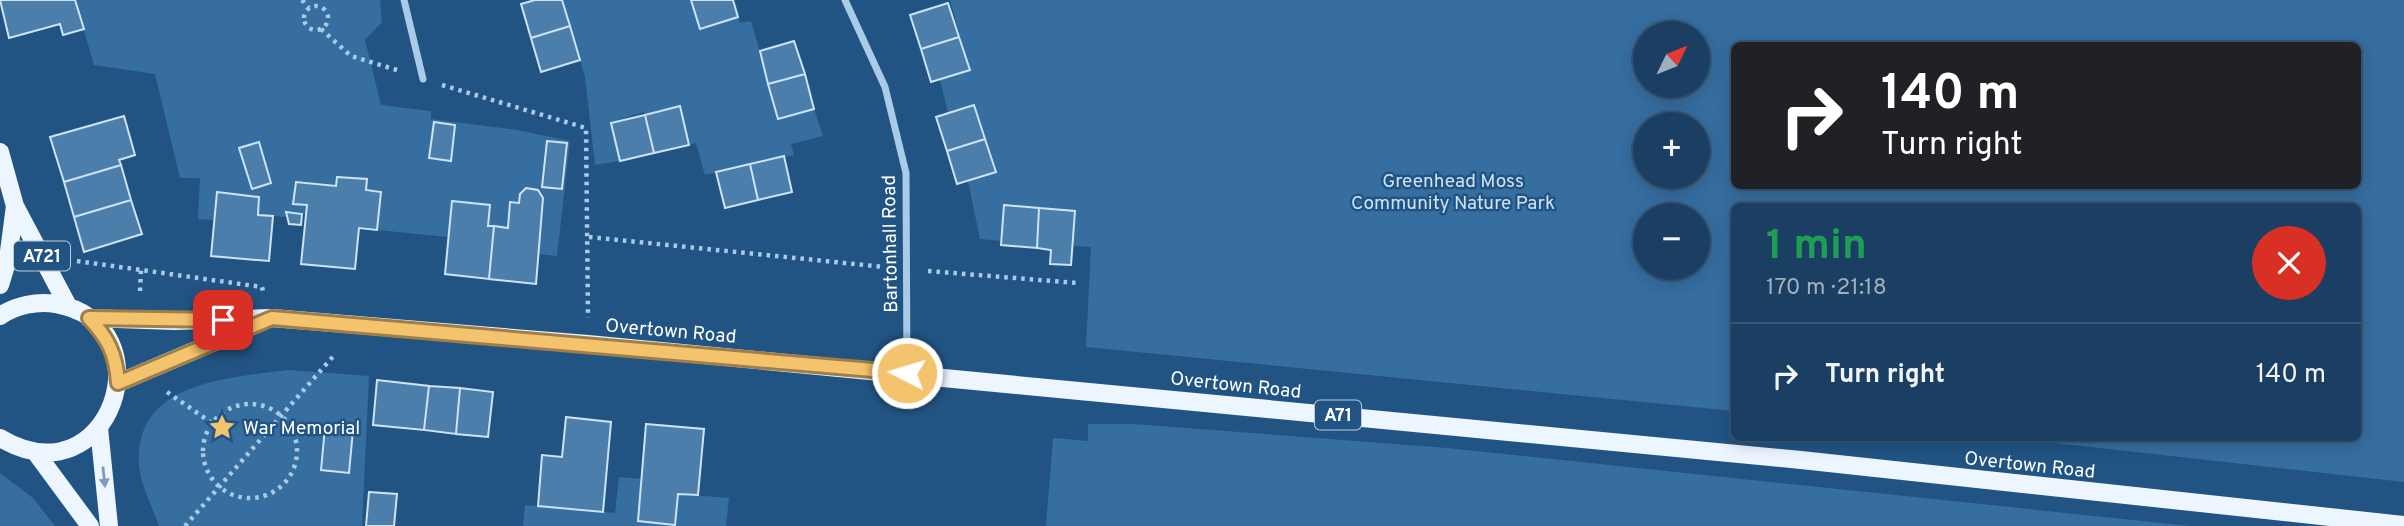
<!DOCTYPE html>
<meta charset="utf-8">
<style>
body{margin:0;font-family:Overpass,sans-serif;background:#274a6b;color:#f1f3f6;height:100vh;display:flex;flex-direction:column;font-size:26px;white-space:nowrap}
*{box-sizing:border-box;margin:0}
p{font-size:23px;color:#9fafbe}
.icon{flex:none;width:38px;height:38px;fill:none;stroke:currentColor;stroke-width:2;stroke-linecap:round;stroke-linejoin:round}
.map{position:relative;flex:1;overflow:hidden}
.side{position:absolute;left:1731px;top:203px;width:630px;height:238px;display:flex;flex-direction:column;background:#1a3f62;border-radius:10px;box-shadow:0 4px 18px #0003,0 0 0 2px #385877}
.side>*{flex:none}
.banner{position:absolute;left:1731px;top:42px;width:630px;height:147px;border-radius:10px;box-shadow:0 4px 18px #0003,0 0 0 2px #385877;background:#202124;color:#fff;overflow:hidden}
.needle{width:46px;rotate:47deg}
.controls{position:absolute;left:1633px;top:21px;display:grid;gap:14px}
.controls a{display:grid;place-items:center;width:77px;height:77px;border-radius:50%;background:#1a3f62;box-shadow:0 4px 18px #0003,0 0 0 2px #385877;font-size:35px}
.pin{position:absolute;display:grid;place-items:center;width:60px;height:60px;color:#fff;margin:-30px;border-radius:14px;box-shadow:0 4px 10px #0006}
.me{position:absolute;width:77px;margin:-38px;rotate:275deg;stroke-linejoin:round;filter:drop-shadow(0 0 5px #0008)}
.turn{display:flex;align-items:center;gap:24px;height:147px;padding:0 35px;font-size:32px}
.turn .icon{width:91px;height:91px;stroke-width:2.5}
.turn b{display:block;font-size:49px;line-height:60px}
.round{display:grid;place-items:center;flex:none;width:74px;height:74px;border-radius:37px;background:#274a6b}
.headline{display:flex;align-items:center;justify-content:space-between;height:119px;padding:0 35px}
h1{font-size:42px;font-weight:700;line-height:52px;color:#1e9e55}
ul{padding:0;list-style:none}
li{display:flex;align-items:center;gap:21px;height:105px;padding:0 35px;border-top:2px solid #385877}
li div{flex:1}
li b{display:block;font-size:26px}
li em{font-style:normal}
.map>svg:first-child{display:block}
.green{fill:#366ea0;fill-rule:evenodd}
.building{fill:#4b7eab;stroke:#cee3f6;stroke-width:2}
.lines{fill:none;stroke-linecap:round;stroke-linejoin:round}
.path{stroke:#aacbe8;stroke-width:4.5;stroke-dasharray:3.5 5;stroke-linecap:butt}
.minor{stroke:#aacbe8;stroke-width:7}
.primary{stroke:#edf5fe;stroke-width:18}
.oneway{fill:#7d9cba}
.route-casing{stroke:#9f7f47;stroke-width:18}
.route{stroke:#f4c36d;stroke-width:12}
.labels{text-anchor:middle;stroke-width:5;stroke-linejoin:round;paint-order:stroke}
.shield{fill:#225483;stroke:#bdccda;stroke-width:2}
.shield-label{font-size:18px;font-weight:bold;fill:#fff}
.park-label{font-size:19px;fill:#cee3f6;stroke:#225483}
.street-label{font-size:19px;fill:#fff;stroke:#225483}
.poi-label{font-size:19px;fill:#fff;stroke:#225483;text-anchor:start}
</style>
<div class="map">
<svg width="2404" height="526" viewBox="0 0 2404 526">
<rect width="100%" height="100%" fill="#225483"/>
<path class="green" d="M75,0H380L382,22L365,40L381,105L431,111V119L517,130L570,141L557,256L538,254L543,198L538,190L526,188L520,194L519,203L510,202L508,228L488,226L490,205L453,201L449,237L377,230L381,192L366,190V179L338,177L336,186L296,182L294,204L307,205L306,214L286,212L287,217L258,215L259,197L217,192L214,220L198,219L200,178H180L155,74L94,65Z
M562,0H691L700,29L738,17L740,23L751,21L779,119L814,109L823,136L791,144L794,155L705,175L696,143L689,145L679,106L645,115L644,112L611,122L620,161L595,165L585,77Z
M950,0H2404V482L2009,438H2357V206H1734V411L1086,347L1091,247L1073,246L1075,211L1002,241L980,239L968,181L995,172L975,106L948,113L940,80L969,70ZM1645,33H1698V86H1645ZM1734,46H2357V186H1734ZM1645,124H1698V177H1645ZM1645,215H1698V268H1645Z
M288,370L369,376L362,526H159C153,508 140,484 139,465C134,381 229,378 288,370Z
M1088,424H1133L1447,448L2190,526H1046L1053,438L1088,441Z
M0,473L33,498L55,526H0Z
M619,477L642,479L638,521L678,494L729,498L726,526H523L525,505L615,513Z"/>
<path class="building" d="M0,0H75L84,29L63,35L60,24L9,38Z
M535,0H562L570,26L531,38L521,4Z
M691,0H733L738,17L700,29Z
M948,3L959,37L921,49L910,15Z
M570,26L580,60L541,72L531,38Z
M959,37L970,70L931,82L921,49Z
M794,41L805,74L768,84L760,51Z
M805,74L814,109L778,119L768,84Z
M974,105L985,139L947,151L936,117Z
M680,106L689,145L654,153L645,115Z
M645,115L654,153L620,161L611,123Z
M124,116L135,155L119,160L121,165L64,182L50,137Z
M434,122L455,125L451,161L429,158Z
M985,139L996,172L957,184L947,151Z
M547,141L567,143L562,189L542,187Z
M259,142L271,183L252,189L239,148Z
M784,156L792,192L758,200L750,164Z
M750,164L758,200L725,208L716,172Z
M121,165L131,200L74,217L64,182Z
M337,177L367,179L366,190L381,192L377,230L359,228L355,269L301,264L307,205L293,204L296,182L336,186Z
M526,188L538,190L543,198L536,284L489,279L494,226L508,228L510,202L519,203L520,194Z
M217,192L259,197L258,215L273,216L269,261L211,256Z
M131,200L142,234L84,252L74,217Z
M452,201L490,205L488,226H494L489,279L445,274Z
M1004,205L1039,208L1037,248L1001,245Z
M1039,208L1075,211L1071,265L1050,264L1051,250L1037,248Z
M286,212L302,214L301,225L289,224Z
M377,380L429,386L424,430L373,425Z
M429,386L460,388L456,434L424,430Z
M460,388L493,392L488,437L456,434Z
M566,417L611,422L603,512L538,506L542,455L562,457Z
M646,424L704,429L698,495L678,494L675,525L638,521Z
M325,427L353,430L349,473L321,470Z
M369,492L397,494L394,526H366Z"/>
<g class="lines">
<path class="path" d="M302,0L309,8
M304 18a12 12 0 1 1 24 0a12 12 0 1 1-24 0Z
M321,29L351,56L397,70
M442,85L586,128L588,318
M589,237L884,267
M77,261L262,287L263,291
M928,271L1077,283
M140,291L141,270
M167,392L212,423
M203 451a47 47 0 1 1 94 0a47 47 0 1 1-94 0Z
M185,526L336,353"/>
<path class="minor" d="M404,0L423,79
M845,0L885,87L906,173L907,373"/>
<path class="primary" d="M0,152L15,206L68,306
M0,285L8,259L15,206
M0,316C16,305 37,301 56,304C169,324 111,504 0,438
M89,318L174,321L272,318L588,344L1801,460L2404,525
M118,383L262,322
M99,428L109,526
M36,453L90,526"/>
</g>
<defs><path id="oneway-solid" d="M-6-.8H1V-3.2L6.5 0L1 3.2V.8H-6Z" transform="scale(1.75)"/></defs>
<use class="oneway" href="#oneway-solid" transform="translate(104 477) rotate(84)"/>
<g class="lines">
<g class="route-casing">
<path id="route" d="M223,320L89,318C108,338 116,354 118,383L272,318L907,373"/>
</g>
<use href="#route" class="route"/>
</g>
<defs>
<g id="sight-bare" transform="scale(2.1)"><path d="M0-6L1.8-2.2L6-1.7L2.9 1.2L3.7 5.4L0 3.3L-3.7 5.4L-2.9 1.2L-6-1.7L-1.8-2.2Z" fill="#f4c36d" stroke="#225483" stroke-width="2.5" paint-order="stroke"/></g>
</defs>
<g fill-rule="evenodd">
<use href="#sight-bare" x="222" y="427"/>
</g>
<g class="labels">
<g class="shield">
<rect x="14" y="241.5" width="56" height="29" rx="5"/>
<rect x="1315" y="400.5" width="46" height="29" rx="5"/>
</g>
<g class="shield-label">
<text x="42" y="262">A721</text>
<text x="1338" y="421">A71</text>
</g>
<g class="park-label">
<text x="1453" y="187">Greenhead Moss<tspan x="1453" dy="22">Community Nature Park</tspan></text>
</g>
<g class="street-label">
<text transform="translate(889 244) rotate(-91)" y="7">Bartonhall Road</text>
<text transform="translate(671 330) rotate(5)" y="7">Overtown Road</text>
<text transform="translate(1236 384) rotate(6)" y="7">Overtown Road</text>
<text transform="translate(2030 464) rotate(6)" y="7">Overtown Road</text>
</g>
<g class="poi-label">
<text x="243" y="434">War Memorial</text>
</g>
</g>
</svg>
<div class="controls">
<a><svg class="needle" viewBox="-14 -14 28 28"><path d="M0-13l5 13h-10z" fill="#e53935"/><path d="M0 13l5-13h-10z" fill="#9fafbe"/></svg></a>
<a>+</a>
<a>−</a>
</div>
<div class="pin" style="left:223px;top:320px;background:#d93025"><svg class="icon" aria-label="arrive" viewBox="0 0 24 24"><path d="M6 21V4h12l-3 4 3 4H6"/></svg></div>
<svg class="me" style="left:907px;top:373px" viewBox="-20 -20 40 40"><circle r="17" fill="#f4c36d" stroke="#fff" stroke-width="3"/><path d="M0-11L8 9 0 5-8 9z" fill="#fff"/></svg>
<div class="banner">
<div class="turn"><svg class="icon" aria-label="right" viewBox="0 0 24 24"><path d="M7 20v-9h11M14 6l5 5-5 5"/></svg><div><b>140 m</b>Turn right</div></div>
</div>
<section class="side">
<div class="headline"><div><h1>1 min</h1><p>170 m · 21:18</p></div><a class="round" style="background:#d93025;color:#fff"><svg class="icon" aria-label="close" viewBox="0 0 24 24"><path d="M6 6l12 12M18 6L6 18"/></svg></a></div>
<ul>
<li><svg class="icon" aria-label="right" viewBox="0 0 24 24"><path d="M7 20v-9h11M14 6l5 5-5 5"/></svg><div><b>Turn right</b></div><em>140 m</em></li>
</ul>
</section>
</div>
